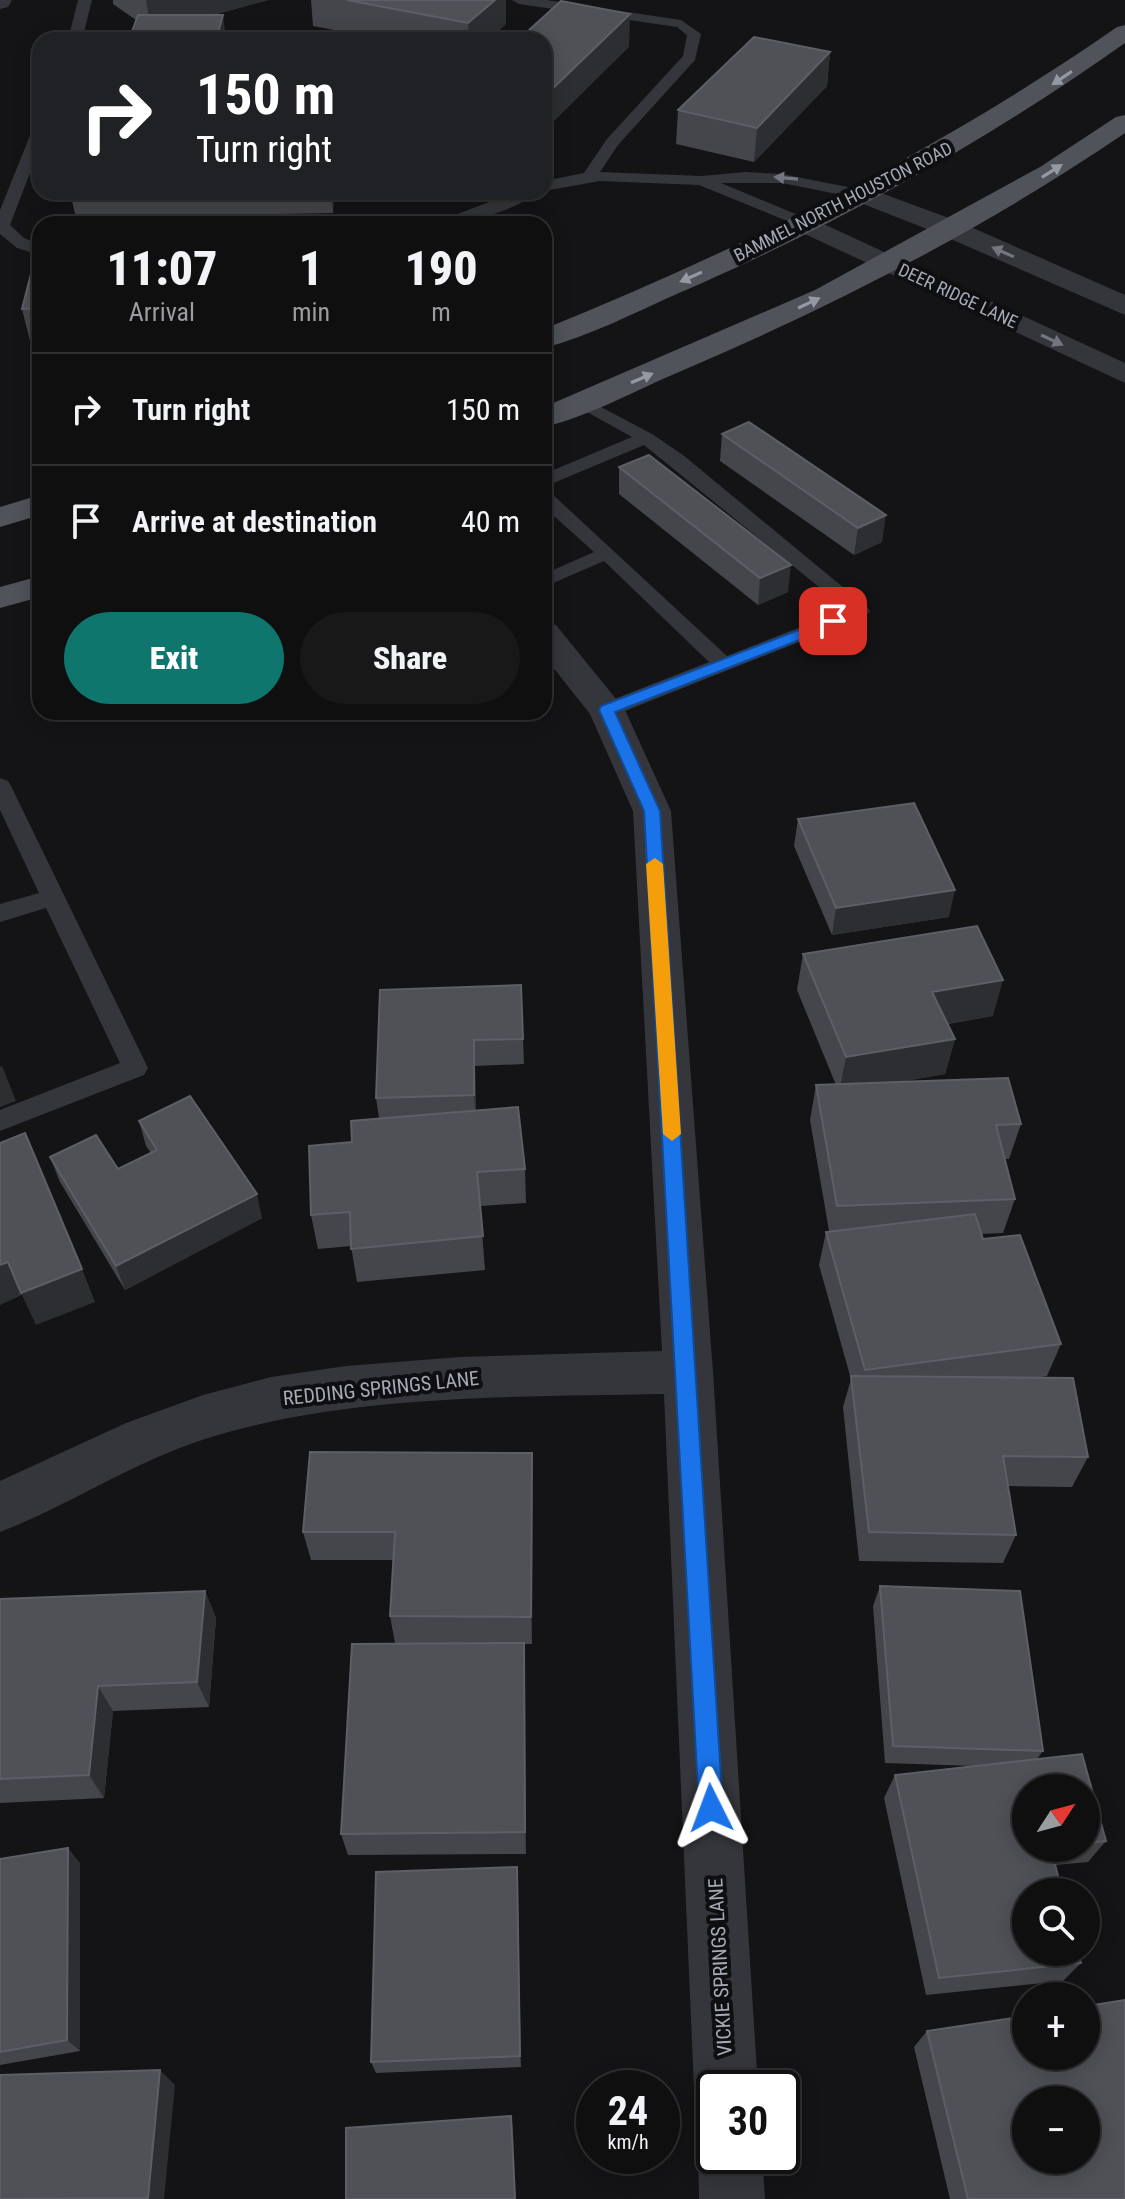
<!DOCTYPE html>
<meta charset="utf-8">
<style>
body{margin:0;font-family:"Roboto Condensed",sans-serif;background:#181819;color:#f1f3f6;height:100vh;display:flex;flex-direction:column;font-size:30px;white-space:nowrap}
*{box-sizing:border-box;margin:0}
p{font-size:26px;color:#9b9c9f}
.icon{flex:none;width:44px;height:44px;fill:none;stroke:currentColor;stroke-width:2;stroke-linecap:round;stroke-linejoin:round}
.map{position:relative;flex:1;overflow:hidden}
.side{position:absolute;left:32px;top:216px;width:520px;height:504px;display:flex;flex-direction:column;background:#0f0f10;border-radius:24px;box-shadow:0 4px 20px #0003,0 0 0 2px #2f2f30}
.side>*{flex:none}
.top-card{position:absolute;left:32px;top:32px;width:520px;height:168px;border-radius:24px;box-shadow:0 4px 20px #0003,0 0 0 2px #2f2f30;background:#202124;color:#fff;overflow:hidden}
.needle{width:52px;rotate:54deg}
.controls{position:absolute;left:1012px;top:1774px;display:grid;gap:16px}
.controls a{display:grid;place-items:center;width:88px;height:88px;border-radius:50%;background:#0f0f10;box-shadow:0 4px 20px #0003,0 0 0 2px #2f2f30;font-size:40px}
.speed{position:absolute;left:576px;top:2070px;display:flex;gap:16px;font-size:40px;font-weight:700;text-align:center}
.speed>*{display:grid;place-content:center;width:104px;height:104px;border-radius:50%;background:#0f0f10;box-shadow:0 4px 20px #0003,0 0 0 2px #2f2f30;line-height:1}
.speed small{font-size:20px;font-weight:400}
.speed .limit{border:4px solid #111;border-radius:12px;background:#fff;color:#111}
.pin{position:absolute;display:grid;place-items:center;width:68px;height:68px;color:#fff;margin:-34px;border-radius:16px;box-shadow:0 4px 12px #0006}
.me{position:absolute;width:88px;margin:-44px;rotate:357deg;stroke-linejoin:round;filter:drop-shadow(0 0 6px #0008)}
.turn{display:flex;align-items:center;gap:28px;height:168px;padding:0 32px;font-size:36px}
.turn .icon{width:104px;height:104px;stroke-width:2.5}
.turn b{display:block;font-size:56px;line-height:68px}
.eta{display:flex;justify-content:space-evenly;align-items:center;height:136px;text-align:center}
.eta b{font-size:48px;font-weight:800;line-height:56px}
.button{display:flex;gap:16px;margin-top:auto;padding:16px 32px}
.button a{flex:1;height:92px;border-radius:48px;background:#0f766e;color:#fff;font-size:32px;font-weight:800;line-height:92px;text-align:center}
.button a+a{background:#181819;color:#f1f3f6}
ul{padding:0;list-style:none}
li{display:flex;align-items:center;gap:24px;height:112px;padding:0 32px;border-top:2px solid #2f2f30}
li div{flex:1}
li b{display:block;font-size:30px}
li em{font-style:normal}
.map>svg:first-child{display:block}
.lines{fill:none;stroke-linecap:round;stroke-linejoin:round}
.service{fill:#35363b;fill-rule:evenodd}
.minor{fill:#35363b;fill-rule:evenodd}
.tertiary{fill:#35363b;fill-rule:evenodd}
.primary{fill:#51535a;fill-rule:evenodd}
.wall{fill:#45464b;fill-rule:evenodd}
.shaded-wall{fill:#2d2e31}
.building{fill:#505157;stroke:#5d5f66;stroke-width:2;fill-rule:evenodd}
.oneway{fill:#9499a4}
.oneway2{fill:#73767f}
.route{fill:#1a73e8;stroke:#114b97;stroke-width:2}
.slow{fill:#f59e0b}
.labels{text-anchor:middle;stroke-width:8;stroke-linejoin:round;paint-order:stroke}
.far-street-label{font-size:18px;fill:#a5aab6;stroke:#0f0f11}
.street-label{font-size:20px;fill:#a5aab6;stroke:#0f0f11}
</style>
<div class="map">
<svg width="1125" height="2199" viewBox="0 0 1125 2199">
<rect width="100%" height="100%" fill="#141416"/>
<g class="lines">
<path class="service" d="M78,0H92L82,40H68Z
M512,0H546L681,20L701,34L695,60L618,145L600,172L702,176L745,172L782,174L868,191L870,194L862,199L782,183H721L810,220L812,223L804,228L699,185L600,181L544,191V181L584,173L607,139L683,56L687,35L677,27L519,4Z
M40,124V147L10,225L24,238L40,245V255L17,248L0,234V210L33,128Z
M516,192H537C514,213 461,224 431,224Z
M584,398L652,434L683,455L867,607L870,611L867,615L615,715H599L596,710L599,705L709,662L604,561L544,587V574L594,552L544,507V491L551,493L727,656L846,609L644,445L544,487V474L632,437L578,407L575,403L578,399Z
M0,778L8,781L11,786L148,1068L144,1075L0,1131V1110L120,1063L46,908L0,922V904L39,893L0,810Z"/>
<path class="minor" d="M862,186L957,221L1125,295V315L937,233L853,200L849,194L853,188Z
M804,215L1125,363V383L794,229L791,223L794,217Z
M544,622L556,625L625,710L671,811L713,1372L758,2088H714V2115L704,2110L694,2088L664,1394C517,1397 346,1394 205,1439C133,1462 70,1505 0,1532V1481L126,1423L203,1395L271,1377L346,1366L460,1357L662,1351L633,811L590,714L544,656Z
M714,2130V2156H762L765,2199H699L698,2156L707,2133Z"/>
<path class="tertiary" d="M0,0H12L8,7L0,9Z"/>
<path class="primary" d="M1125,25V43C985,142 837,225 679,293C636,312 590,336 544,348V329C746,247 937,152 1117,27Z
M1125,115V133C986,228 834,306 679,372C636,390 590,416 544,427V407L815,290L1040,167L1116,117Z
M40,495V515L0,527V507Z
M40,576V597L0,608V587Z"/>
</g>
<path class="wall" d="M113,0H268L213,15L136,20L113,4Z
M311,0H506V24L488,40H387L313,26Z
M830,52L827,86L754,162L676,144L678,110Z
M70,192H334L333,213L76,218Z
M40,258V345H31L22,309Z
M722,434L882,542L854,555L720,461Z
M619,467L788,592L758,605L619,494Z
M798,819L949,917L832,935L794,846Z
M803,954L993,1016L948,1024L955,1039L945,1074L898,1082L1021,1124L1009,1159H1004L1015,1199L1003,1233L981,1234L983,1239L1061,1344L1047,1376L1033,1378L1088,1457L1072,1487L1008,1486L1016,1535L1003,1563L859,1561L843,1407L851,1379L819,1265L826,1232L829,1231L810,1120L816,1085H836L797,990Z
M521,985L524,1064L475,1066L476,1110L525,1169L526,1203L480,1206L485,1270L357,1282L351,1246L318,1249L311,1215L352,1142L379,1118L376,1098Z
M139,1121L262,1218L125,1290L60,1182L50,1157L118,1169L151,1153L146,1146Z
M532,1453V1644H524L526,1854L348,1855L341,1834L464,1643H395L390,1616L393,1560H311L303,1532Z
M880,1586L1020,1591L1043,1751L1037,1759L1082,1754L1106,1841L1088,1862L1055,1865L1062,1892H1026V1952H1078L1081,1963L1063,1981L926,1995L884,1798L895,1775L975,1766L885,1763L873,1606ZM1026,1788H1086V1848H1026Z
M205,1591L216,1618L209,1707L113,1711L104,1798L0,1803V1599Z
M0,1859L80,1863V2051L0,2065Z
M517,1867L521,2067L376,2073L371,2062Z
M927,2031L1125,2199H950L914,2047Z"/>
<path class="shaded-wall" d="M146,0H268L151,31Z
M495,0H506V24L488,40H469L468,23Z
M630,14L629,47L544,131V97Z
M223,15L226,40H216Z
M830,52L827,86L754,162L757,128Z
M331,192H334L333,213Z
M886,515L882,542L854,555L858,528Z
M791,565L788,592L758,605L760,578Z
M955,890L949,917L832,935L836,908Z
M1003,980L993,1016L923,1028L932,992Z
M955,1039L945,1074L839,1093L846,1057Z
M474,1040L475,1066L476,1121L474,1095Z
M2,1066L16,1101L0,1107V1067Z
M257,1194L262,1218L125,1290L116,1266Z
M8,1262L82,1269L95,1302L36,1325L22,1295L0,1305V1265Z
M532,1453L533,1483L532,1644L531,1617Z
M205,1591L216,1618L209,1707L197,1682Z
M524,1643L525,1669L526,1854L525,1832Z
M98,1686L113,1711L104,1798L89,1775Z
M68,1848L80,1863V2051L67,2040Z
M517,1867L518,1882L521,2067L520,2056Z
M160,2070L175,2085L164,2199H150L148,2198Z
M511,2116L513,2129L516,2199H515Z"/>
<path class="building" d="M347,0H495L468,23Z
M561,1L630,14L544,97V40H518Z
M138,15H223L216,40H129Z
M754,37L830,52L757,128L678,110Z
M35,258H40V308L22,309Z
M749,422L886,515L858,528L722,434Z
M649,455L791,565L760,578L619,467Z
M914,803L955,890L836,908L798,819Z
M977,926L1003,980L932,992L955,1039L846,1057L803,954Z
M521,985L523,1039L474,1040V1095L376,1098L380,990Z
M1008,1078L1021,1124L996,1125L1015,1199L837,1206L816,1085Z
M190,1096L257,1194L116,1266L50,1157L96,1135L118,1169L157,1150L139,1121Z
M518,1107L525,1169L477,1172L483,1236L351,1249L350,1212L311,1215L309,1146L352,1142L351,1121Z
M25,1133L82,1269L21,1293L8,1262L0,1265V1143Z
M975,1214L983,1239L1020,1235L1061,1344L865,1370L826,1232Z
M851,1376L1073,1378L1088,1457L1003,1456L1016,1535L869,1532Z
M310,1452L532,1453L531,1617L390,1616L395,1532H303Z
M880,1586L1020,1591L1043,1751L893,1746Z
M205,1591L197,1682L98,1686L89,1775L0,1779V1599Z
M524,1643L525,1832L341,1834L352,1644Z
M1082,1754L1106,1841L1086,1843V1788H1026V1848H1051L1062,1892H1026V1952H1078L1081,1963L939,1978L895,1775Z
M68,1848L67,2040L0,2052V1859Z
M517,1867L520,2056L371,2062L376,1872Z
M1125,2000V2199H968L927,2031L1026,2016V2056H1086V2006ZM1026,2100H1086V2160H1026Z
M160,2070L148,2198L0,2199V2075Z
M511,2116L515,2199H346V2128Z"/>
<defs><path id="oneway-solid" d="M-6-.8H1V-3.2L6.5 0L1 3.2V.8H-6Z" transform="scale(2)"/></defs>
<g class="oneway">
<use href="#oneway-solid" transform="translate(1062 78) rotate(146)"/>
<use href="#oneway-solid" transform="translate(1052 171) rotate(-32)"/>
<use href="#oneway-solid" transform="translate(691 277) rotate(156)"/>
<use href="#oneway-solid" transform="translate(809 303) rotate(-25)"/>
<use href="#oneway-solid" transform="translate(642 378) rotate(-23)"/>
</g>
<g class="oneway2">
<use href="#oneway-solid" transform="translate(786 178) rotate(-175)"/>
<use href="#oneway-solid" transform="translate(1003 252) rotate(-156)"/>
<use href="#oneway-solid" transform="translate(1052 340) rotate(25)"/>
</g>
<path class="route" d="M833,617L838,618V625L615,712L660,811L723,1808L719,1816L711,1820L703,1816L699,1808L644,811L599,710L601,706Z"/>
<path class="slow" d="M655,858L663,864L681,1134L672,1141L663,1134L646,864Z"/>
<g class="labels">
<g class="far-street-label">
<text transform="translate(843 202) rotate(-27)" y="6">BAMMEL NORTH HOUSTON ROAD</text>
<text transform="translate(958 296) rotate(25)" y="6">DEER RIDGE LANE</text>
</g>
<g class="street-label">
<text transform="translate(381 1388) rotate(-6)" y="7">REDDING SPRINGS LANE</text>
<text transform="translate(720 1967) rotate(-93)" y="7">VICKIE SPRINGS LANE</text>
</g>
</g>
</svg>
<div class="controls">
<a><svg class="needle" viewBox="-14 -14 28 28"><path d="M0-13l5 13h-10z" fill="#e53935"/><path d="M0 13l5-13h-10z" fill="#9b9c9f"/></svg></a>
<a><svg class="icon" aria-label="search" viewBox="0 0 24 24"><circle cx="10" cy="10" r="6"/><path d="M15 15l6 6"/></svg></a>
<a>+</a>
<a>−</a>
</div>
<div class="speed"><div>24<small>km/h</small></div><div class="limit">30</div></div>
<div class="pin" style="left:833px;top:621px;background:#d93025"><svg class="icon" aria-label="arrive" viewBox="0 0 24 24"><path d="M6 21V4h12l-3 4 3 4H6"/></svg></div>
<svg class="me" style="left:711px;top:1808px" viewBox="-20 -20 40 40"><path d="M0-17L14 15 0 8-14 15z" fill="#1a73e8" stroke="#fff" stroke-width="4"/></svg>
<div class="top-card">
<div class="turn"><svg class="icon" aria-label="right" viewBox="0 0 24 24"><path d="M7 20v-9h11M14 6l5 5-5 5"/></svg><div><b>150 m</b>Turn right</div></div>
</div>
<section class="side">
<div class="eta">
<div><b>11:07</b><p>Arrival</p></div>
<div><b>1</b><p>min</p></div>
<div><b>190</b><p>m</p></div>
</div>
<ul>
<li><svg class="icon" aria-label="right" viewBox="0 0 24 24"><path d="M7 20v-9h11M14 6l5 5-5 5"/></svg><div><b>Turn right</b></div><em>150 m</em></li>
<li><svg class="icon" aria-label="arrive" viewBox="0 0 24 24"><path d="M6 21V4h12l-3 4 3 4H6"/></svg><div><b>Arrive at destination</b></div><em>40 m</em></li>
</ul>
<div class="button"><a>Exit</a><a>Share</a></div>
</section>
</div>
